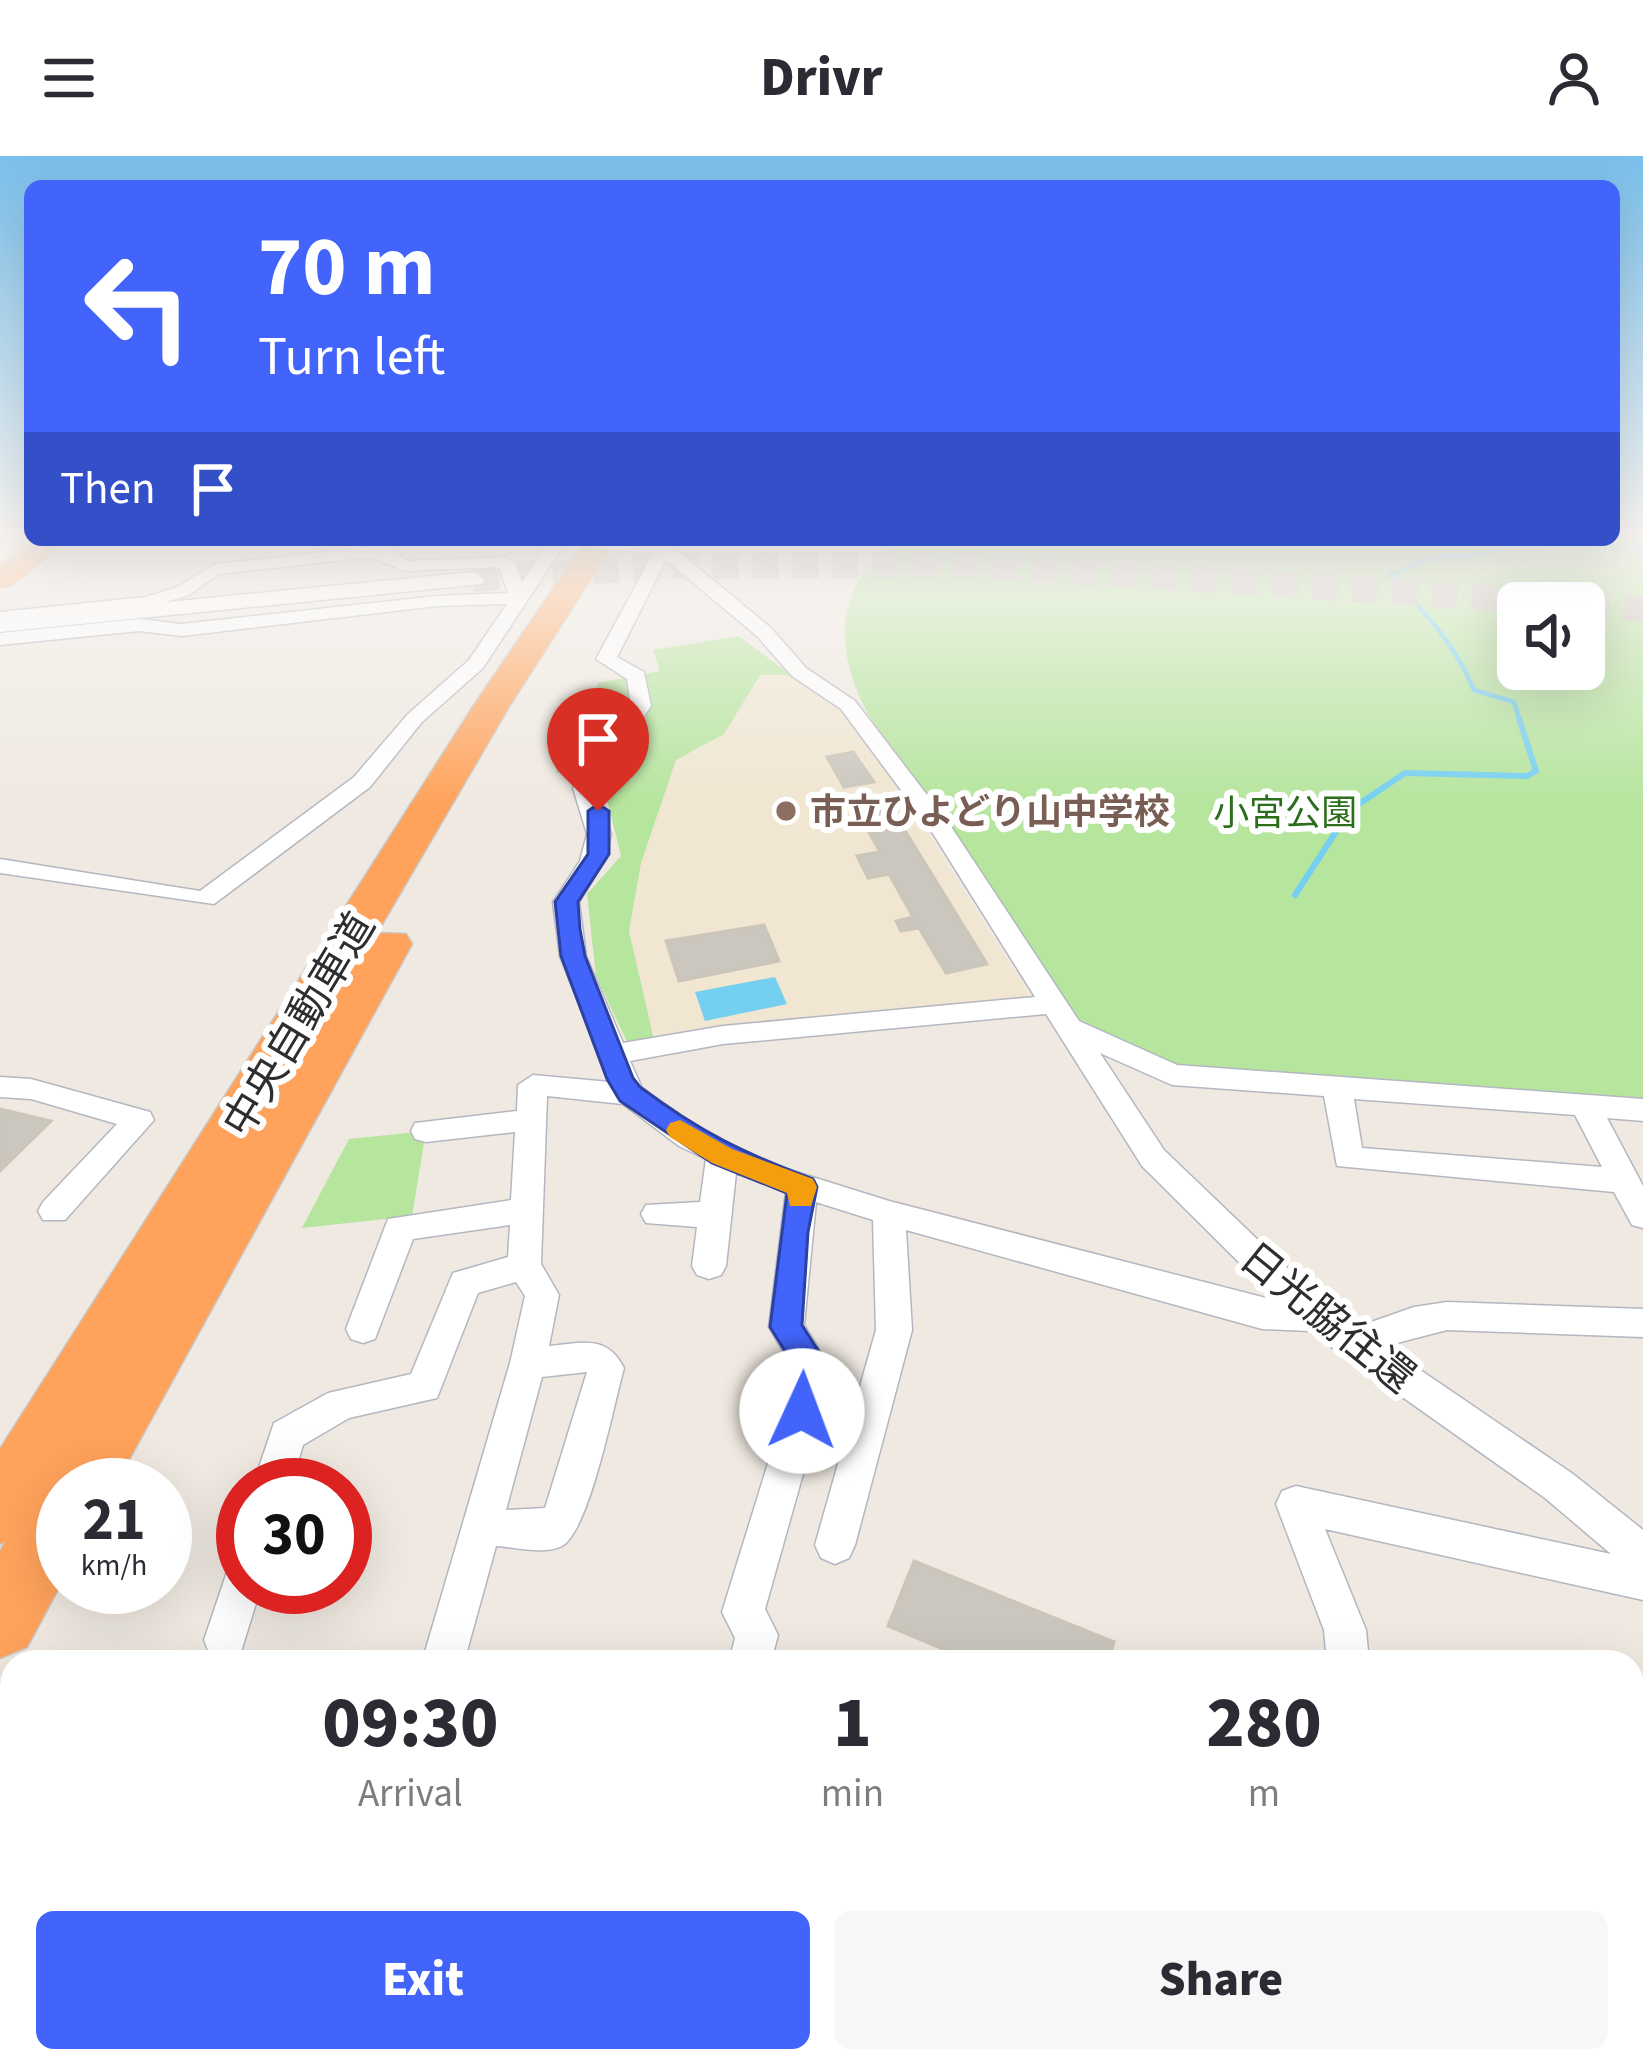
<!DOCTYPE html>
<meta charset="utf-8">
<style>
body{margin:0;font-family:"Source Sans 3","Noto Sans JP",sans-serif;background:#f7f7f7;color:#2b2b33;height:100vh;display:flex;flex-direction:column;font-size:45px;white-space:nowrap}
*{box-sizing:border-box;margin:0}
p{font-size:39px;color:#7c7c81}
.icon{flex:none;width:66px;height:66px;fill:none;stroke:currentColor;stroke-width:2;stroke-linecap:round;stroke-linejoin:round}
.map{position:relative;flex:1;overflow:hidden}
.side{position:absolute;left:0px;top:1494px;width:1644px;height:423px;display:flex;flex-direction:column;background:#fff;border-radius:36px 36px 0 0;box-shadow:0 12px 48px #0002}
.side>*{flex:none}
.banner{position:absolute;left:24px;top:24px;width:1596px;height:366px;border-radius:18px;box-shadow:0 12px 48px #0002;background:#4264fb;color:#fff;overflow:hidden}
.fabs{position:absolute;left:1497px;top:426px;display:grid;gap:24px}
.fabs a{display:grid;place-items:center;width:108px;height:108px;border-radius:18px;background:#fff;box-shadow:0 12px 48px #0002;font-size:60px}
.speed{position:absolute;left:36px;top:1302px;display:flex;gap:24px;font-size:60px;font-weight:700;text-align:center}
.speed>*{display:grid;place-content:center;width:156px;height:156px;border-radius:50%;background:#fff;box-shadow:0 12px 48px #0002;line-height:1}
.speed small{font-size:30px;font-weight:400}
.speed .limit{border:18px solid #d22;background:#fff;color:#111}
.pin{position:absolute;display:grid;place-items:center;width:102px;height:102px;color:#fff;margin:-123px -51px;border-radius:50% 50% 50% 0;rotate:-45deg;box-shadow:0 0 12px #0007}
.pin .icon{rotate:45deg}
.me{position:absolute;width:132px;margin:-66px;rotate:2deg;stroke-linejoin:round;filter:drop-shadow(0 0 9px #0008)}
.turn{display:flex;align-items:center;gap:42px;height:252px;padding:0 36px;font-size:54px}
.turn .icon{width:156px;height:156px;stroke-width:2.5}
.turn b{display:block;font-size:84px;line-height:102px}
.then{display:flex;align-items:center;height:114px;padding:0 36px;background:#0003;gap:24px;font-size:45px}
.eta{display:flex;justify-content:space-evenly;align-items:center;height:204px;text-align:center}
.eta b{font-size:72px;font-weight:800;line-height:84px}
.primary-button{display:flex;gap:24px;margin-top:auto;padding:24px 36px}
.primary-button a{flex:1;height:138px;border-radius:18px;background:#4264fb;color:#fff;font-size:48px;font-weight:800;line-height:138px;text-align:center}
.primary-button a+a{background:#f7f7f7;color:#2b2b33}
header{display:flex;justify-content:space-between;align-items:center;height:156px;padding:0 36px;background:#fff;font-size:54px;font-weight:800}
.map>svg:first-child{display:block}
.education{fill:#f0e6d1}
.green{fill:#b6e59e;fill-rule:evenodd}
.water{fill:#75cff0}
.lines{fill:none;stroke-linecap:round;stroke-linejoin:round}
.stream-far1{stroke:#75cff0;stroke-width:4.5}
.stream{stroke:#75cff0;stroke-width:6}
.building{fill:#cbc7bf;stroke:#cbc5ba;stroke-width:3}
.secondary-tunnel{stroke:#c8c4bd;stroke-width:26;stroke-dasharray:26 14;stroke-linecap:butt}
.street-casing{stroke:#b4b7c1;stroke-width:3}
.secondary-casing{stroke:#b4b7c1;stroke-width:3}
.highway-casing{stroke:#c9c9c9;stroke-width:3}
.street{fill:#fff;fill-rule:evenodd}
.secondary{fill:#fff;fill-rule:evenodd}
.highway{fill:#ffa35c;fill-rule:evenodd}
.street-bridge-casing{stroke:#b4b7c1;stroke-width:20;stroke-linecap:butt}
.street-bridge{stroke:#fff;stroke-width:18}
.route{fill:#4264fb;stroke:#2b41a3;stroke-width:3}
.slow{fill:#f59e0b}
.education-dot{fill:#8d6e63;stroke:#fff;stroke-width:4.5}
.labels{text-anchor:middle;stroke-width:12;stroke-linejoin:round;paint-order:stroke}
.far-education-label{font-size:36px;font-weight:bold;fill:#785e54;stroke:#fff;text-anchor:start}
.far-park-label{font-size:36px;fill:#2c6e1b;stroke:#fff}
.street-label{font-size:42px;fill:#2e2e2e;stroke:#fff}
</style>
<header><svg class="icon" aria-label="menu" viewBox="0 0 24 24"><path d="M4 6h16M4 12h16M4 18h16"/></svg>Drivr<svg class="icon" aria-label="person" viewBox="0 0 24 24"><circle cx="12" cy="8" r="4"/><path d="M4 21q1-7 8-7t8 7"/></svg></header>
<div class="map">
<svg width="1643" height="1916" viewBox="0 0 1643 1916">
<rect width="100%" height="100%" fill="#efe9e1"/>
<path class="education" d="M760,519H791L842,555L878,599L1034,847L654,884L629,775L641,707L676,604L708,589Z"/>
<path class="green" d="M1614,379H1643V954L1172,919L1078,872L868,558C834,494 832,430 898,384H1614ZM1518,447H1584V513H1518Z
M739,480L791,519H760L724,578L676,604L641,707L629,775L654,884L629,890L596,820L587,738L621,700L605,635L556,616L598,527L660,515L653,494Z
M426,975L412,1060L302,1072L349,983Z
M12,1562V1905H290L298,1916H0V1584Z"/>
<path class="water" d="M775,821L787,848L705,865L695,836Z"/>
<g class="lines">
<path class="stream-far1" d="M1520,565L1514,546L1474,534C1454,487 1425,456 1390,419L1436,400L1468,401L1510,391L1606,389L1643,394"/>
<path class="stream" d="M1295,739L1350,654L1405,617L1527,620L1536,615L1519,562"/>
</g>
<path class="building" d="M853,596L874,626L844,631L827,601Z
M875,640L895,674L904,673L987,808L946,817L919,772L901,775L896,765L913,761L889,718L868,722L857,700L880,696L851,644Z
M764,769L779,805L679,825L666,785Z
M0,953L51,965L0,1015Z
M914,1405L1114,1486L1108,1506H974L888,1470Z
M859,1905H962L959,1916H856Z"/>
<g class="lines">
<path class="secondary-tunnel" d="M473,423L667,410L961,408L1569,447
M1584,448L1643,453"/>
<g class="street-casing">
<path id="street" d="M551,384H567L483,512L422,566L370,631L214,748L0,717V703L200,735L354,621L408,558L469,504L507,448L437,450L182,480L139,475L0,489V477L139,463L182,468L437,440L508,437L499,411L405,415L371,401L219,418L189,439L146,452L0,468V456L146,441L177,431L215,408L371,391L390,393L408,405L506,401L515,406L522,426Z
M654,384H676L673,391L771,472L806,512L855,545L950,669L1079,865L1177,909L1643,943V965L1607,962L1643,1030V1072L1632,1069L1614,1036L1337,1010L1324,940L1172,929L1100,897L1164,994L1328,1151L1357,1171L1414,1151L1447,1146L1643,1153V1181L1447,1174L1385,1190L1573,1318L1643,1374V1444L1325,1373L1366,1474L1369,1506H1327L1324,1474L1276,1348L1282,1335L1296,1330L1611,1398L1545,1342L1309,1175L1262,1173L906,1074L912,1174L855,1389L849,1402L835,1408L821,1402L815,1389L876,1174L873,1064L816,1046L804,1169L832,1215L765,1453L778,1479L771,1506H729L735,1482L722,1456L796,1217L769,1171L786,1036L736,1017L726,1110L721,1119L709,1123L697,1119L692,1110L697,1071L646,1067L641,1058L646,1049L700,1046L706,1003L679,990L623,948L547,940L541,1108L559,1139L549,1190C582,1187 607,1178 624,1212C614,1247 590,1374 562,1390C545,1399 514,1391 496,1390L464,1506H422L510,1207L525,1140L516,1126L478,1137L437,1242L349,1262L303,1289L291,1329H253L274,1267L328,1237L411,1218L453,1117L508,1101L510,1069L413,1083L375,1183L363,1187L351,1183L346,1173L388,1063L511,1044L515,976L426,986L415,983L411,975L415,967L517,955L518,929L533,919L610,926L560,800L553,746L580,705L587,678L573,632L631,550L627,523L596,503L655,394L650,388ZM666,404L757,480L792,520L841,553L932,676L1035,841L723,870L623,887L586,800L579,746L604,705L611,678L595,632L651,550L644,516L617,501ZM1046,858L1142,1010L1278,1145L889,1045L774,1009L701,974L642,932L630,905L723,888ZM1354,943L1575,959L1602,1011L1362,992ZM587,1216L545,1352L506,1354L542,1221Z
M0,921L31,923L150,956L154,964L65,1064H43L38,1055L43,1046L117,968L31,943L0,941Z
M243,1404V1431H261L240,1499L225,1505L210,1499L204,1484L229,1410Z
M1148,1905H1201L1196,1916H1144Z"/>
</g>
<g class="secondary-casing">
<path id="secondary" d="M473,416L485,423L482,428L0,476V464L6,462Z"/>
</g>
<g class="highway-casing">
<path id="highway" d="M35,384H70L11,430L0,432V408Z
M586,384H616L510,549L377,777L406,778L412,788L115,1329H63V1424L27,1491L0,1502V1395L6,1385L0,1388V1293L474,549Z"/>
</g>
<use href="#street" class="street"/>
<use href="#secondary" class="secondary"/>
<use href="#highway" class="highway"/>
<g class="street-bridge-casing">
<path id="street-bridge" d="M598,384L658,388"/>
</g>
<use href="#street-bridge" class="street-bridge"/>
</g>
<linearGradient id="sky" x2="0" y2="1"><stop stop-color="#7abfeb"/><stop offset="0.58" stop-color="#f8f5f2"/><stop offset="1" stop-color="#f8f5f2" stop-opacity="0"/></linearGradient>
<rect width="1643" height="648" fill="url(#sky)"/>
<path class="route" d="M598,648L609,655V698L578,746L580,773L585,800L633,922L640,931C700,976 743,997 813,1023L817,1031L808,1076L802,1169L831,1215L814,1266L802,1270L791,1266L786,1255L798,1216L770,1171L787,1037L712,1007L620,945L607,923L561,800L555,746L588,698V655Z"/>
<path class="slow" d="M680,964L732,993L813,1023L817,1031L811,1050H790L787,1037L712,1007L670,981L666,974L670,967Z"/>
<circle class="education-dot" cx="786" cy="655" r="12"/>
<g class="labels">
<g class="far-education-label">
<text x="810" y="668">市立ひよどり山中学校</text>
</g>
<g class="far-park-label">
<text x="1285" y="669">小宮公園</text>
</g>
<g class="street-label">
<text transform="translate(298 868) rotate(-59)" y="15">中央自動車道</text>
<text transform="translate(1328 1161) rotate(39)" y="15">日光脇往還</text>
</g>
</g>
</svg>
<div class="fabs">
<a><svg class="icon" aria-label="sound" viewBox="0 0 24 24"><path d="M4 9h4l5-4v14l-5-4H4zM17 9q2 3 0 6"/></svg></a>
</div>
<div class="speed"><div>21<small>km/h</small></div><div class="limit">30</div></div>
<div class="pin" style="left:598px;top:655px;background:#d93025"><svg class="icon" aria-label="arrive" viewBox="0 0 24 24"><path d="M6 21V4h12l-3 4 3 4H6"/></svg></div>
<svg class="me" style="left:802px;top:1255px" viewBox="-20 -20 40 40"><circle r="19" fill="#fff"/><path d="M0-13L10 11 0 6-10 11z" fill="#4264fb"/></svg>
<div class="banner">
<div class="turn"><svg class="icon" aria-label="left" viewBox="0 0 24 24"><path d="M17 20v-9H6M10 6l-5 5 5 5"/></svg><div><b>70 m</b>Turn left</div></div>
<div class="then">Then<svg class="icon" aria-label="arrive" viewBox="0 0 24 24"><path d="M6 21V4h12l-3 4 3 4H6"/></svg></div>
</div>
<section class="side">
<div class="eta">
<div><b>09:30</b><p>Arrival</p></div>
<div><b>1</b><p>min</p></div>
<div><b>280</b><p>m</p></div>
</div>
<div class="primary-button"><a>Exit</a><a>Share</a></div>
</section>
</div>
